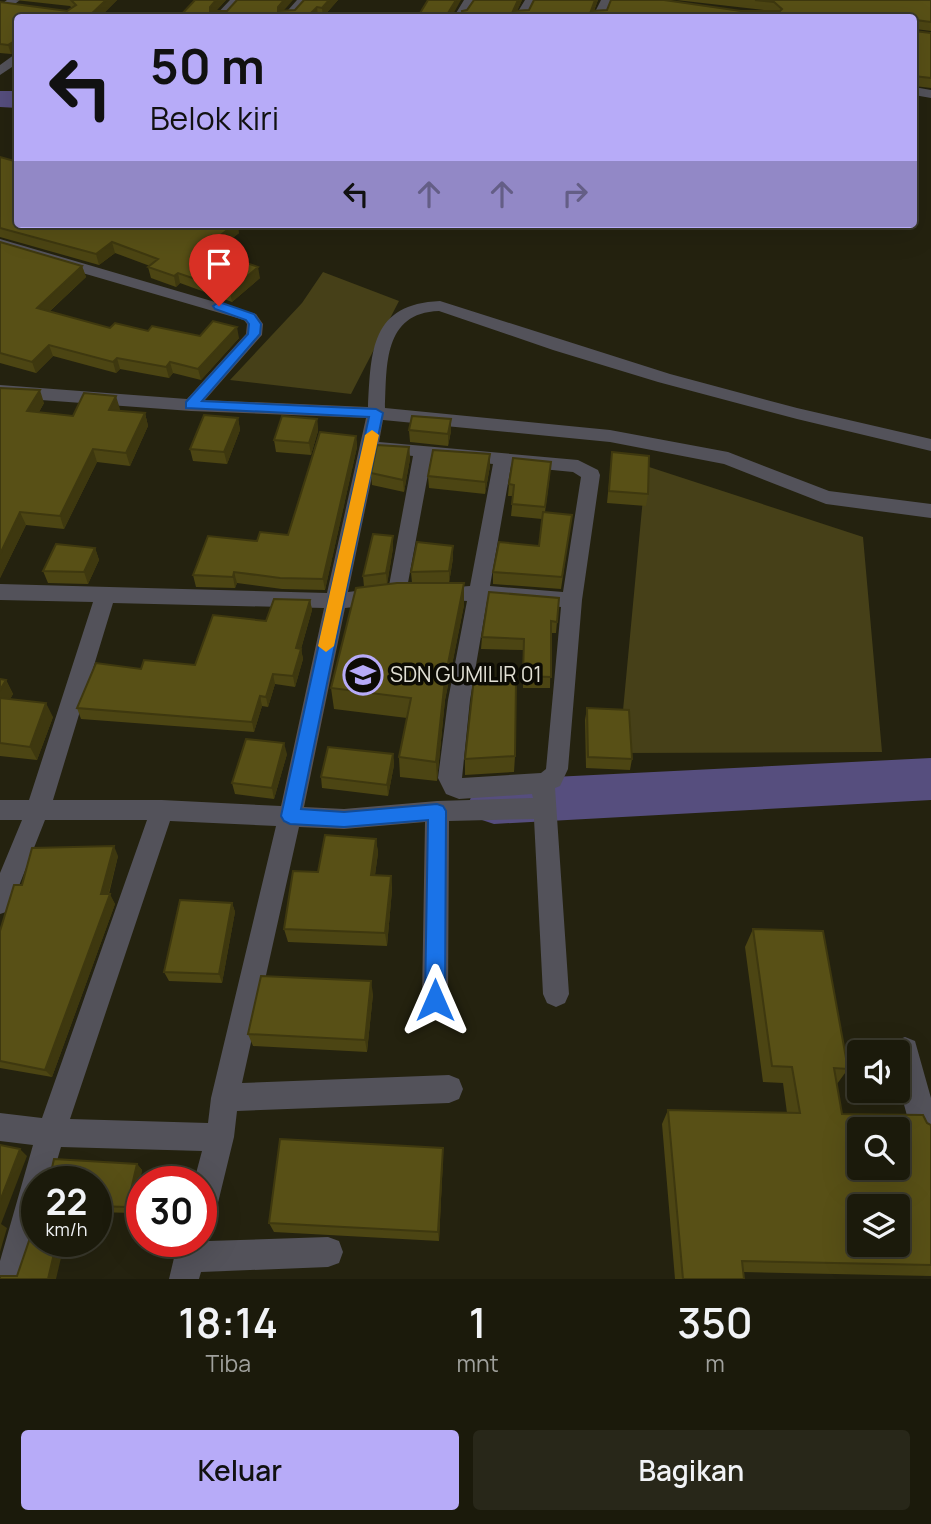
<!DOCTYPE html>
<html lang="id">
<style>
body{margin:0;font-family:Manrope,sans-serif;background:#282719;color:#f1f3f6;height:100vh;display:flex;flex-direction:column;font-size:26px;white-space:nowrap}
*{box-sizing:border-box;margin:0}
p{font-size:23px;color:#a0a19d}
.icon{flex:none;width:38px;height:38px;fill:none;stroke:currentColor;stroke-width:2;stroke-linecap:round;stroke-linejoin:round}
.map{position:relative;height:1279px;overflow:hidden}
.sheet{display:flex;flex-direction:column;background:#1b1a0b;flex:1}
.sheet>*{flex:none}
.guide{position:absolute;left:14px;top:14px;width:903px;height:214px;border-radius:7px;box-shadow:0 7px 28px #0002,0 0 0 2px #39382c;background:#b7abf8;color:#111;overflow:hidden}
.controls{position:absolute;left:847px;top:1040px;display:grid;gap:14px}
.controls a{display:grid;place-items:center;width:63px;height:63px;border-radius:7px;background:#1b1a0b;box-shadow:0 7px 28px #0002,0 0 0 2px #39382c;font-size:35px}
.speed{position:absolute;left:21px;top:1166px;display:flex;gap:14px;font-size:35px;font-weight:700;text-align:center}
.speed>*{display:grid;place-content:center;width:91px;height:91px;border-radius:50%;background:#1b1a0b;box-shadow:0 7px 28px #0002,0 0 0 2px #39382c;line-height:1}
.speed small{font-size:18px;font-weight:400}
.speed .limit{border:10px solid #d22;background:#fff;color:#111}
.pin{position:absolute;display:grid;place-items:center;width:60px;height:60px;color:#fff;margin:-72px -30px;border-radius:50% 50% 50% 0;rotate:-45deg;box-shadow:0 0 7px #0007}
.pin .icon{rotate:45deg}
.me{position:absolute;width:77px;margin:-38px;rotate:0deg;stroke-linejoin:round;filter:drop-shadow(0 0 5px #0008)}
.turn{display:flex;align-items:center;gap:24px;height:147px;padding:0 21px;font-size:32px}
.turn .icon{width:91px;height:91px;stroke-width:2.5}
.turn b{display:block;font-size:49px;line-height:60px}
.lanes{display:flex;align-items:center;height:66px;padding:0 21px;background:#0003;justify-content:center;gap:35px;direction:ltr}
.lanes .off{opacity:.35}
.eta{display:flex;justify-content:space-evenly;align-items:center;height:119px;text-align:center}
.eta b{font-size:42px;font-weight:600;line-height:49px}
.primary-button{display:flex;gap:14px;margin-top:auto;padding:14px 21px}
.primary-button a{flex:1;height:80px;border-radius:7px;background:#b7abf8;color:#111;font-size:28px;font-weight:600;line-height:80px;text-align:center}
.primary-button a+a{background:#282719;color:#f1f3f6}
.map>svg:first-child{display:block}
.green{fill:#464018}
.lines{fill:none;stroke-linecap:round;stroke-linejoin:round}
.river{fill:#564e7e;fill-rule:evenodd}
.minor{fill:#53525a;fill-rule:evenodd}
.wall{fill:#4c4513}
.shaded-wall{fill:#3e380f}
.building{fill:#585016;stroke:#3e380f;stroke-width:2;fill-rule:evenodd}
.route{fill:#1a73e8;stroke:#114b97;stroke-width:2}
.slow{fill:#f59e0b}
.labels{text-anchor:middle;stroke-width:7;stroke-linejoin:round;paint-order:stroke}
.poi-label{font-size:21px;fill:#e2e0d5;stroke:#0c0b04;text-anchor:start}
</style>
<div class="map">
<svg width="931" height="1279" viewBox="0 0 931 1279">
<rect width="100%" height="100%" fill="#24220f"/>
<path class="green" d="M323,272L399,301L351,394L230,380L302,303Z
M646,466L863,537L882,752L619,753Z"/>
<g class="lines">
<path class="river" d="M0,91H18V108L0,107Z
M931,758V800L494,824L476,818L469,802L476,786L494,780Z"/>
<path class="minor" d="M7,0H20L0,15V5Z
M230,0H243L226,18H213Z
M297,0H309L294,18H281Z
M464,0H476L465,18H453Z
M525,0H537L526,18H514Z
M601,0H613L604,18H592Z
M18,52V63L0,75V65Z
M914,87L931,90V98L914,95Z
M0,239L256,314L263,324L262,335L205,400L368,407C371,350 371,304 440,301L670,374L797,408L931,439V451L797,419L658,382L553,350L439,311C383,313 387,365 385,408L610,430L728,452L829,491L931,504V518L826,504L724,464L610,442L383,420L379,442L578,460L598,470L600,475L582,600L568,769L560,786L555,788L569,994L565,1003L556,1007L547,1003L543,994L534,819L449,821L448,1000L444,1009L435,1013L426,1009L422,1000L425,822L344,829L299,827L242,1083L449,1075L459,1079L463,1089L459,1099L449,1103L237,1111L234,1137L216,1211L211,1221L201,1226V1181H194L202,1151L61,1147L51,1181H37V1237L25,1279H0V1261L33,1145L0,1141V1113L42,1118L147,820H45L9,911L0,914V873L22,820H0V800H29L93,602L0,600V584L327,593L366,418L191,411L0,397V385L187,399L246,334L247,324L244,320L0,249ZM377,452L413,456L388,591L381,588L348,592ZM431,458L493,464L470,586L431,589L428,594L431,599L467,601L448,700L438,778L446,794L459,799L532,794L533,798L437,801L344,809L304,807L345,608L381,604L390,598L398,602L405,599ZM511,466L573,472L581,477L563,592L490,586ZM487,601L561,607L546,769L541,773L462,778L470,700ZM113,603L324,608L281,806L162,800H53ZM170,821L276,826L211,1098L208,1123L70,1119Z
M905,1037L915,1041L931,1098V1136L924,1139L914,1135C903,1109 898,1080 898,1052L891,1051L895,1041Z
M201,1230L208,1241L328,1237L339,1241L343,1252L339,1263L328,1267L201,1272L199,1279H169L178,1241H201Z"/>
</g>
<path class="wall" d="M15,0H117L99,18H18V50L11,54L0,53V2L67,11L72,8L70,6Z
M195,0H226L216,11L295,10L304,0H338L323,17L178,18Z
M474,0H522L517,11L529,10L534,0H598L594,11H772L676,0H931V31L915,29V31L931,33V88L914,86V18L467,10Z
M18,51V67L14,58Z
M0,157L239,233L215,252L260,278L232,302L180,283L176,287L151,278L148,267L150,266L115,253L99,265L0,237Z
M0,242L82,266L86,277L49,312L110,328L200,336L239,338L201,380L173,373L169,378L120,369L116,373L53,356L36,373L0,363Z
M0,388L44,403L39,412L73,416L120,409L119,411L145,413L148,426L130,466L97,462L64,529L26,525L0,578Z
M238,418L240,430L227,464L193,461L190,449Z
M317,419L318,431L311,455L276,452L274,440Z
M409,430L451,431L448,446L410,442Z
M356,436L357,447L325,590L282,589L237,583L235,588L196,587L193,575L257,541L288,535Z
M409,447L410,459L404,492L372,485L371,473Z
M612,452L648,494L646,506L607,503Z
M490,466L485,494L429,488L428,476Z
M550,474L545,512L572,515L561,589L493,584V572L539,546L542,519L511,516L513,496H508L509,484Z
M95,548L99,560L88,584L48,583L43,571Z
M393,548L387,584L412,583L411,572L453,558L449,583H420L464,605L445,700L437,781L400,777L399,757L407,718L334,709L331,688L364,587L363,576Z
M559,598L556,633H551L550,688H523V650L481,649L482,637Z
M310,600L312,610L301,649L303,659L295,687L275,684L268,707L262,706L254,732L81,719L77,708L141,669L195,665Z
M0,679L6,680L13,694L10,699L53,717L37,760L0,756Z
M587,708L632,759L630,770L586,768L585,720Z
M287,754L274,799L235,794L232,783Z
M393,754L394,765L388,796L322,788L321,777Z
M515,756L514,772L465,775V759Z
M376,839L378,853L375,875L391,876L392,890L387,946L288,942L284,929L318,872Z
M118,856L109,894L115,904L52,1077L0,1068V931L22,885Z
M232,903L235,912L222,983L169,981L164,972Z
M753,929L848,1069L837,1084L842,1114L927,1123L931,1125V1276L743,1272L744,1279H675L662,1124L668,1110L787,1113L783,1083L763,1082L745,947Z
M373,994L367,1052L253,1046L248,1034Z
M443,1148V1158L439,1241L274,1232L269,1223Z
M137,1164L142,1170L133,1213L96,1212V1181Z"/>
<path class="shaded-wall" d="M106,0H117L99,18H87Z
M216,0H226L211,16L210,7Z
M284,0H293L279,16L278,7Z
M329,0H338L323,17L322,8Z
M456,0H461L451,18H445Z
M518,0H522L514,18L513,11Z
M595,0H598L591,18V11Z
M317,7L318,16L317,18H306Z
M16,40L18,50L11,54L8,45Z
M235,224H238L239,233L206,259L204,248Z
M112,242L115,253L99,265L96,254Z
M82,266L86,277L41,319L37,308Z
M258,267L260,278L232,302L230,291Z
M178,273L180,283L176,287L174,276Z
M237,327L239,338L201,380L198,369Z
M49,345L53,356L36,373L32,362Z
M117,358L120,369L116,373L113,362Z
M170,362L173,373L169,378L166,367Z
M40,390L44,403L32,424L27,411Z
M116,396L120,409L113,423L109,410Z
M145,413L148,426L130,466L126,453Z
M238,418L240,430L227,464L224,452Z
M317,419L318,431L311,455L309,443Z
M451,419V431L448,446V434Z
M356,436L357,447L325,590L323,579Z
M409,447L410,459L404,492L403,480Z
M93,449L97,462L64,529L60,516Z
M490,454V466L485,494V482Z
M20,512L26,525L0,578V554Z
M393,536V548L387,585L386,573Z
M453,546V558L449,583V571Z
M95,548L99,560L88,584L84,572Z
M234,572L237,583L235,588L233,577Z
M464,583V605L445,700L437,781L436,762L445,679Z
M310,600L312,610L298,659L296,648Z
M301,649L303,659L295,687L293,676Z
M273,674L275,684L268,707L266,697Z
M6,680L13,694L3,712L0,706V690Z
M260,696L262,706L254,732L252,722Z
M46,703L53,717L37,760L30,747Z
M284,743L287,754L274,799L272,788Z
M393,754L394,765L388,796L387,785Z
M376,839L378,853L373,889L371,875Z
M114,846L118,856L106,903L101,894Z
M391,876L392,890L387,946L385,933Z
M110,894L115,904L52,1077L45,1070Z
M232,903L235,912L222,983L219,974Z
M371,981L373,994L367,1052L365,1040Z
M443,1148V1158L439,1241L438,1232Z
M20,1149L27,1156L1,1224L7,1228L0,1252V1201Z
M137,1164L142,1170L133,1213L127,1207Z
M57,1241H65L56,1279H48Z"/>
<path class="building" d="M71,0H106L87,18H18V43L16,40L8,45L0,44V2L67,11L76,5Z
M195,0H216L210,7V11H227L237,0H284L278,7V11L295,10L304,0H329L322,8L317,7L306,18H178Z
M428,0H456L445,18H417Z
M474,0H518L513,11L529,10L534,0H595L591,11L607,10L611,0H664L741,11H780L782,9L774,2L755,0H931V22L915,20V31L931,33V78L914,76V18H463L462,11L467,10Z
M0,157L18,162V224H235L204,248L258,267L230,291L178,273L174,276L148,267L158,259L112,242L96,254L0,228Z
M0,242L82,266L37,308L110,328L115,323L148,331L152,326L200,336L213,321L237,327L198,369L170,362L166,367L117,358L113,362L49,345L32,362L0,353Z
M0,388L40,390L27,411L73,416L84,393L116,396L109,410L145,413L126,453L93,449L60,516L20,512L0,554Z
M204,415L238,418L224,452L190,449Z
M282,416L317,419L309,443L274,440Z
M412,416L451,419L448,434L409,430Z
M320,432L356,436L323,579L280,578L234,572L233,577L193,575L208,536L257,541L260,532L288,535Z
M377,445L409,447L403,480L371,473Z
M433,450L490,454L485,482L428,476Z
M612,452L649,456L648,494L609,491Z
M513,458L551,462L545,507L512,504L514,485L509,484Z
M543,512L572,515L562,577L493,572L499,542L539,546Z
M373,534L393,536L386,573L363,576Z
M417,542L453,546L449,571L411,572Z
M56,544L95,548L84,572L43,571Z
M397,583H464L445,679L436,762L399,757L411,698L331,688L356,588Z
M489,592L559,598L557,622L551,621V677L523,676L524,639L482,637Z
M274,599L310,600L296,648L301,649L293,676L273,674L266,697L260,696L252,722L77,708L96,663L141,669L144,660L195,665L213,615L266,621Z
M474,678L516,679L515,756L465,759Z
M0,679L6,680L0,690Z
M0,698L46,703L30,747L0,743Z
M587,708L629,710L632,759L588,757Z
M246,739L284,743L272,788L232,783Z
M328,747L393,754L387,785L321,777Z
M325,835L376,839L371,875L391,876L385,933L284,929L293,871L318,872Z
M114,846L101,894H110L45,1070L0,1061V931L14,885H22L32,848Z
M180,900L232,903L219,974L164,972Z
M753,929L823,931L848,1069L834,1068L842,1114L923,1115L927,1123L931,1125V1265L742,1261L744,1279H683L668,1110L800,1113L792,1067L772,1066ZM859,1129H898V1167H859ZM859,1206H898V1244H859Z
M261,976L371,981L365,1040L248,1034Z
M280,1139L443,1148L438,1232L269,1223Z
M0,1145L20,1149L0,1201Z
M54,1159L137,1164L127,1207L96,1206V1181H49Z
M32,1223H37V1241H57L48,1279H0V1276H17L32,1232Z"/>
<path class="route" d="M219,302L254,314L261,324L260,334L202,401L376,409L383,413L301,809L344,812L437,804L443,806L446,811L445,1000L442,1006L435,1009L428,1006L425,1000L428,820L344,827L290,824L284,821L281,816L369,417L186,408V402L248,334L249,324L246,320L215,309L213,306Z"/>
<path class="slow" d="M372,430L379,435L334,646L326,652L318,646L365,435Z"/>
<defs>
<g id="school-ring" transform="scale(2.0125)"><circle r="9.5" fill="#0c0b04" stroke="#b7abf8" stroke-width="1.5"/><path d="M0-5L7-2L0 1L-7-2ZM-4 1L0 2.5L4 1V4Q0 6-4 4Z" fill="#b7abf8"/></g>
</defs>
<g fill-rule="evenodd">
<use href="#school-ring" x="363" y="675"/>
</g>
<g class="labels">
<g class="poi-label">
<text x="390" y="682">SDN GUMILIR 01</text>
</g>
</g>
</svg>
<div class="controls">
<a><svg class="icon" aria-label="sound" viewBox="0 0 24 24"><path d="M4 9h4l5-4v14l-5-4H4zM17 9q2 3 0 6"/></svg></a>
<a><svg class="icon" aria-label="search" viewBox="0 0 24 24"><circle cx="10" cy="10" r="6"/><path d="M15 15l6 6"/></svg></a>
<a><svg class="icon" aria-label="layers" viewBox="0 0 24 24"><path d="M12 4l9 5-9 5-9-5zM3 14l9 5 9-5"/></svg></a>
</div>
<div class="speed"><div>22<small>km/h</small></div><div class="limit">30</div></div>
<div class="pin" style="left:219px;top:306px;background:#d93025"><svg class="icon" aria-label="arrive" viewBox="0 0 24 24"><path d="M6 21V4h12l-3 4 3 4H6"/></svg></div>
<svg class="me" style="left:435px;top:1000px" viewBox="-20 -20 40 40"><path d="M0-17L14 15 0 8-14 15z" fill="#1a73e8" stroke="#fff" stroke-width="4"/></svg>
<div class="guide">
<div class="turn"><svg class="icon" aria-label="left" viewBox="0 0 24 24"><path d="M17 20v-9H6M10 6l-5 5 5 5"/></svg><div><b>50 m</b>Belok kiri</div></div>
<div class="lanes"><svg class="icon" aria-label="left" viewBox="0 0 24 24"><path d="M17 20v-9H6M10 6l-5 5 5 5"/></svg><svg class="icon off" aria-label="ahead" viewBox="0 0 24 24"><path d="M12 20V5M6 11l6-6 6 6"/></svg><svg class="icon off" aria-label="ahead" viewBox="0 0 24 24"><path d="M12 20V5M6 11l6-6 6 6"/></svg><svg class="icon off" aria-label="right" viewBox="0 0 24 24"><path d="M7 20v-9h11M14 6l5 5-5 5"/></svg></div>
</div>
</div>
<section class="sheet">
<div class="eta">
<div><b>18:14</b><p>Tiba</p></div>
<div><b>1</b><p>mnt</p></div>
<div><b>350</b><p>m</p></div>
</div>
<div class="primary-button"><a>Keluar</a><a>Bagikan</a></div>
</section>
